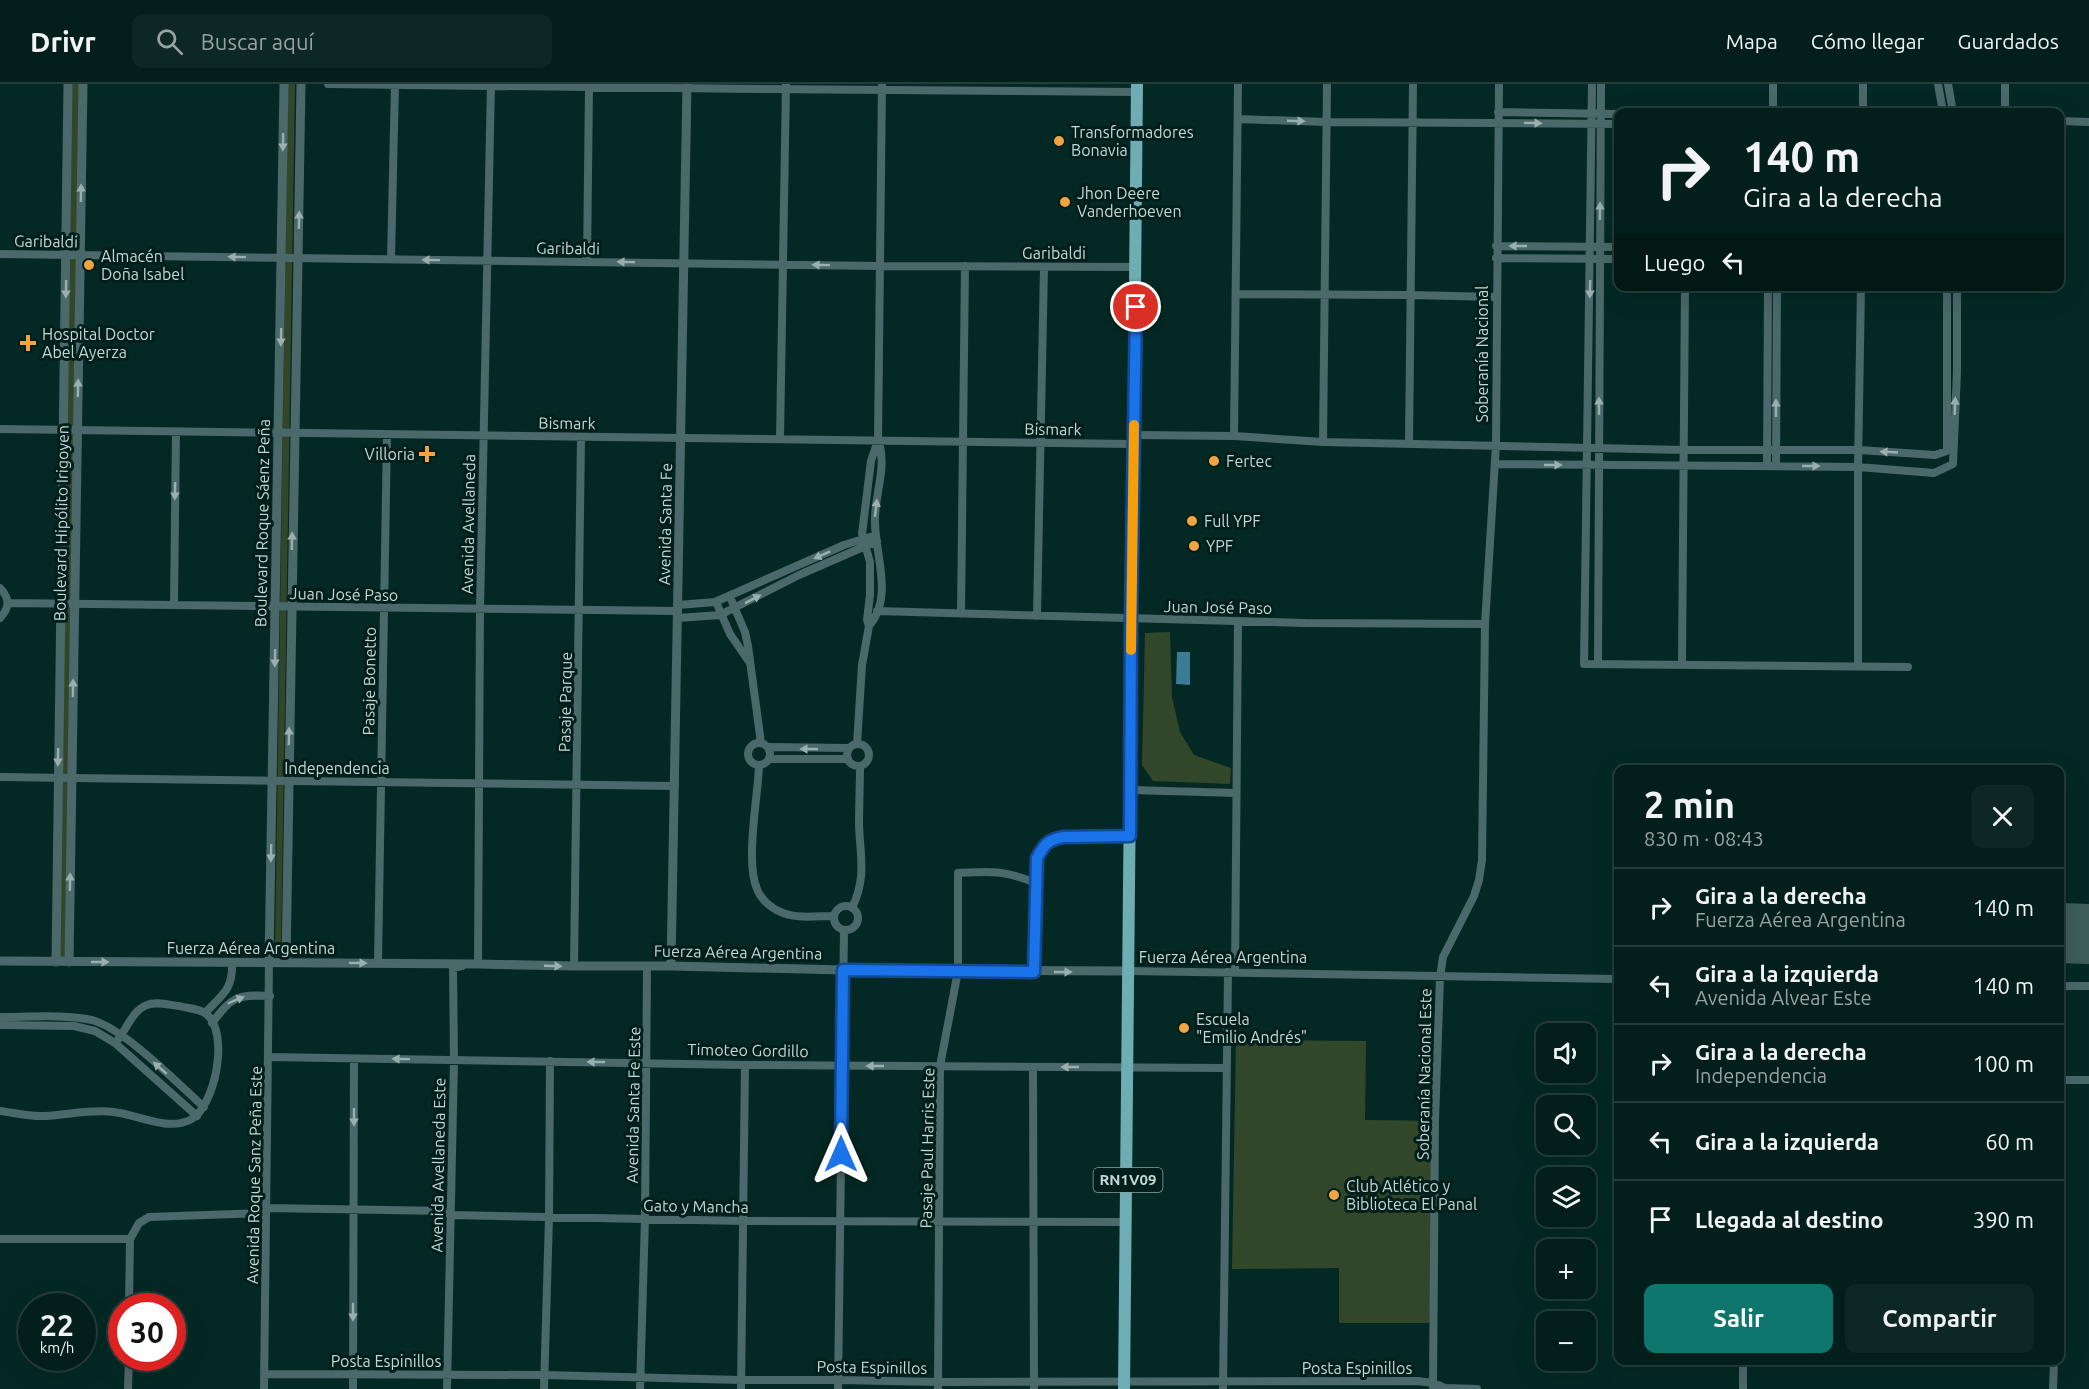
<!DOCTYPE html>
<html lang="es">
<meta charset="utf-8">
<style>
body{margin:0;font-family:Ubuntu,sans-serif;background:#0d2724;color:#f1f3f6;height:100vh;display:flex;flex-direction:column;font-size:22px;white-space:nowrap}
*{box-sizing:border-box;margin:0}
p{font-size:20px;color:#97a2a3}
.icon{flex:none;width:33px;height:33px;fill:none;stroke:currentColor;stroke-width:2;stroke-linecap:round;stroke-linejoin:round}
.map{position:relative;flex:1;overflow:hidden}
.panel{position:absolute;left:1614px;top:681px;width:450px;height:600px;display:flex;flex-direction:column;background:#031f1b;border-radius:12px;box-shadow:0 6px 24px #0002,0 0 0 2px #243d3a}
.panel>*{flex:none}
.guide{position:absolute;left:1614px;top:24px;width:450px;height:183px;border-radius:12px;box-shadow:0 6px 24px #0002,0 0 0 2px #243d3a;background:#031f1b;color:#f1f3f6;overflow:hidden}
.controls{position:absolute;left:1536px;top:939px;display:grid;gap:12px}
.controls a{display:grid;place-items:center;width:60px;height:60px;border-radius:12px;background:#031f1b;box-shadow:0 6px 24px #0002,0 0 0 2px #243d3a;font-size:30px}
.speed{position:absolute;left:18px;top:1209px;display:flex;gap:12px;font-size:30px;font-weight:700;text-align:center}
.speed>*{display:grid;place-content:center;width:78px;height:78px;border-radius:50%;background:#031f1b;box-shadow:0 6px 24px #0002,0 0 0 2px #243d3a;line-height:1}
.speed small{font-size:15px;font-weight:400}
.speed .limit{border:9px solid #d22;background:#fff;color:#111}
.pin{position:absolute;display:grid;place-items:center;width:51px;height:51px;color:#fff;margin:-26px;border:3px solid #fff;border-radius:50%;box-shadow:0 2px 6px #0007}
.me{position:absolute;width:66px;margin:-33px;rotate:0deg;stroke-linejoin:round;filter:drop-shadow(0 0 4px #0008)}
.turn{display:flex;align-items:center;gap:21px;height:126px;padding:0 30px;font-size:27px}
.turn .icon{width:78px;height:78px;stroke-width:2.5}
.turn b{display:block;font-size:42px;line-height:51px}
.then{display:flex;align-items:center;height:57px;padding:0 30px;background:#0003;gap:12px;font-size:22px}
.round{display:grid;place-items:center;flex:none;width:63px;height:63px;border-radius:12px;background:#0d2724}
.head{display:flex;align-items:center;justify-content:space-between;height:102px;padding:0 30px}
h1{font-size:36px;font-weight:700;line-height:45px}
.button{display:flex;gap:12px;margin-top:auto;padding:12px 30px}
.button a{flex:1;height:69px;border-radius:12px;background:#0f766e;color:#fff;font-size:24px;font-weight:700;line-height:69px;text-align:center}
.button a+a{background:#0d2724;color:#f1f3f6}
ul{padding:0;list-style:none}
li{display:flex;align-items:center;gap:18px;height:78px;padding:0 30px;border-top:2px solid #243d3a}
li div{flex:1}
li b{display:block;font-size:22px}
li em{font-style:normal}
header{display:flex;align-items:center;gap:36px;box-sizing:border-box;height:84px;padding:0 30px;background:#031f1b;border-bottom:2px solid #243d3a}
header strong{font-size:28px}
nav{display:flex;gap:33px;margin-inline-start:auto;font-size:21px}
.search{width:420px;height:54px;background:#0d2724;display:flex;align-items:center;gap:15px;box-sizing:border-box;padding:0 21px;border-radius:12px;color:#97a2a3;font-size:22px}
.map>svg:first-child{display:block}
.green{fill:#32472a}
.water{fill:#3c7b95}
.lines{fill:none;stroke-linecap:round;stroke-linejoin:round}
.runway{stroke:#3e5d58;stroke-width:60}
.minor{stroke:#4b686b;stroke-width:8}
.tertiary{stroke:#4b686b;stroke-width:9}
.primary{stroke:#6fadb4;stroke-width:12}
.oneway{fill:#9ab0af}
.route-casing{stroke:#114b97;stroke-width:15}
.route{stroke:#1a73e8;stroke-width:10}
.slow{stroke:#f59e0b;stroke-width:10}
.poi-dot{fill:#f3a442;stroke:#001f1b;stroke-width:2}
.labels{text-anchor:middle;stroke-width:6;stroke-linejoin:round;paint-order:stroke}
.shield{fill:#001f1b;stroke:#8aa09c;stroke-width:1.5}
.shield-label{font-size:15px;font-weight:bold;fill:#c5d7d4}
.poi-label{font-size:16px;fill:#c5d7d4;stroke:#001f1b;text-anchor:start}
.street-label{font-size:16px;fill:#c5d7d4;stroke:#001f1b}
</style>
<header>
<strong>Drivr</strong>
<div class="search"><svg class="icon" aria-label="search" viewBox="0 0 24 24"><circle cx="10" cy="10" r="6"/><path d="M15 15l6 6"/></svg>Buscar aquí</div>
<nav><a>Mapa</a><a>Cómo llegar</a><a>Guardados</a></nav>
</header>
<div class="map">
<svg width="2089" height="1305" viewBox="0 0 2089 1305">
<rect width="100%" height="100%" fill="#042924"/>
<path class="green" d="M68,0H83L69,878H56Z
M288,0H295L281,864H275Z
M1170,548L1172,613L1180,648L1194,671L1231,684L1230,700L1153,697L1142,681L1145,549Z
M1236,956L1366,957L1365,1036L1435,1037L1432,1239H1339V1184L1232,1185Z"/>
<path class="water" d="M1177,568H1190V601L1176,600Z"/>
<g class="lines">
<path class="runway" d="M2060,849L2089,850"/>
<path class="minor" d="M328,0C598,4 867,6 1137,8
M1592,0L1584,580L1908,583
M1773,0V22L1776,28
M1863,0V28
M1938,0L1943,28
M1948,0L1953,28
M1498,28L1618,30
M2005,28V0
M1238,35L1327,38L1618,40
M2060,37L2089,38
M1496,162L1618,163
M0,170L880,182L1136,183
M1496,174L1618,175
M391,175L395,1
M587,178L589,4
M1237,210L1411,211L1496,213
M0,345L1134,360
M1134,351L1234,352L1323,358L1685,366H1859L1935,371L1947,367V202
M1234,352L1238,0
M780,355L786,0
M1323,358L1327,0
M1409,359L1413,0
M1495,380L1858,383L1934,389L1953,380L1957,288V202
M1767,382L1768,202
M1776,382L1777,202
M0,504C10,515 10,523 0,534
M730,513L745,548L748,562L761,659
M716,518L730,550L750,579
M9,519L678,527
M174,520L176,348
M678,521L715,518L844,461L876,451
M877,527L1305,539L1485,540
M961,530L965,182
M1037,532L1044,183
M678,534L720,531L799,491L877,457
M869,542C894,513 875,471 875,438C874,411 888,383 878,356L882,0
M1598,580L1601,0
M1682,580L1685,202
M1858,582V383L1861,202
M748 670a11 11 0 1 1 22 0a11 11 0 1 1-22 0Z
M847 671a11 11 0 1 1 22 0a11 11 0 1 1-22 0Z
M857,660L862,581L869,542L867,536L870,511V478L862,450L871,377L878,356
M769,663L849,664
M770,675H848
M759,681C758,713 745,777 757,805C761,816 772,825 783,829C799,835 818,832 834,832
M0,693L675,702
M1131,706L1236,709
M834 834a12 12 0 1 1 24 0a12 12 0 1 1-24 0Z
M852,824C867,793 860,772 859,740C859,721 860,701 860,682
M378,879L387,351
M474,880H478L480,526L491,0
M574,882L581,353
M1129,887L1618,895
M1034,888L1037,774C1044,761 1048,755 1064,753L1130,752
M1235,888L1238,537
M2060,902H2089
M205,929C222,911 233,906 232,879
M0,933C27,933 67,930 92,936C125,945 177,999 204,1023
M212,939C232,913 236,910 270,912
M0,941L74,942L95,947L115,959L197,1032
M269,973L745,981L1226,984
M1033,983L1034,1305
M2060,996H2089
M0,1027C15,1029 30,1033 45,1032C67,1031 92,1025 114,1028C138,1031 167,1047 190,1036C215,1024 231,947 205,929C199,925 186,924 179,922C169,921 156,917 147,921C131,927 126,948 115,959
M267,1124L445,1127L450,1131L744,1137L1127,1138
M0,1155H130L139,1139L149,1133L266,1129
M129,1222L130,1155
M265,1290L544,1291L741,1296H838L938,1298L1418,1297L1433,1299L1445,1304L1477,1305
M128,1305L129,1274
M264,1305L269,878
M353,1305L354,975
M447,1305L454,976L453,884L462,882
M544,1305L549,1133L550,977
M640,1305L645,1134L647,882
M741,1305L745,981
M838,1305L844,846
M938,1305L940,982L958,887V789C992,787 1003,786 1036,799
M1223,1305L1228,888
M1433,1305L1435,1037L1440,893L1443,873L1474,812L1479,796L1482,776L1485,540L1496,360L1499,0
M1743,1305V1276
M2053,1305L2054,1276"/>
<path class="tertiary" d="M0,877L478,880L574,882H671L843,886L1129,887
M56,878L68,0
M69,878L83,0
M269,878L284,0
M286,878L301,0
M671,882L687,0"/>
<path class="primary" d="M1124,1305L1137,0"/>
</g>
<defs><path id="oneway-solid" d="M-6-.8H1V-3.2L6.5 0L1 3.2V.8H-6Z" transform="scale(1.5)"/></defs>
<g class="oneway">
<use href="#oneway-solid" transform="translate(1296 37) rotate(2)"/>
<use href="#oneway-solid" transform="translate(1533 39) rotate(1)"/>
<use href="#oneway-solid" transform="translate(283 58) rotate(91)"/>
<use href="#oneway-solid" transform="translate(81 109) rotate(-89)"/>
<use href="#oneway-solid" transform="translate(1600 127) rotate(-89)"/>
<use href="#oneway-solid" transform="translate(299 136) rotate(-89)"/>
<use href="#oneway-solid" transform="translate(1518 162) rotate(-180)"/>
<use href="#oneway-solid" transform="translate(237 173) rotate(-179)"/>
<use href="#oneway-solid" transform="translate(431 176) rotate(-179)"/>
<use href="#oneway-solid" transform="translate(626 178) rotate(-179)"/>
<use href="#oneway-solid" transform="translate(821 181) rotate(-179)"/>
<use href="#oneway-solid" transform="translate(66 205) rotate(91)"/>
<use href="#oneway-solid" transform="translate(1590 205) rotate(91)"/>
<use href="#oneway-solid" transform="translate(281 253) rotate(91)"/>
<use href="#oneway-solid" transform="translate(78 304) rotate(-89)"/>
<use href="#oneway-solid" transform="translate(1599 322) rotate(-90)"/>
<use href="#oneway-solid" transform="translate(1955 322) rotate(-88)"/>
<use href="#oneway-solid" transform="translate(1776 324) rotate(-90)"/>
<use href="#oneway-solid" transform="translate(1889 368) rotate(-177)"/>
<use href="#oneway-solid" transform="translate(1553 381)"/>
<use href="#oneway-solid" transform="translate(1811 382)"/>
<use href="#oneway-solid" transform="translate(175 407) rotate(91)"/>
<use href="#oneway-solid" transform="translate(876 424) rotate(-83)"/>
<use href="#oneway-solid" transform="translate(292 457) rotate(-89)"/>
<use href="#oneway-solid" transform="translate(822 471) rotate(156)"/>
<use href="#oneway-solid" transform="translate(753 515) rotate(-27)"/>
<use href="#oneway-solid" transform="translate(275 574) rotate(91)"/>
<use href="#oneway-solid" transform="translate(73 604) rotate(-89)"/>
<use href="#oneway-solid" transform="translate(289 652) rotate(-89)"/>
<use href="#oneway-solid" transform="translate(809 665) rotate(180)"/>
<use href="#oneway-solid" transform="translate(58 673) rotate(91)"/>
<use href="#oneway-solid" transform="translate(271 769) rotate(91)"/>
<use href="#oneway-solid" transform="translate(70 798) rotate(-89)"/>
<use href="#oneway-solid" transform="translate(100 878)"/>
<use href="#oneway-solid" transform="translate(358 879) rotate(1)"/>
<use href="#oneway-solid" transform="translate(553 882) rotate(2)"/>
<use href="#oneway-solid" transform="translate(1063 888)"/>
<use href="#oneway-solid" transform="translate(236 916) rotate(-23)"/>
<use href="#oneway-solid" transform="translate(401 975) rotate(-179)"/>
<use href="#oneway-solid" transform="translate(596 978) rotate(-180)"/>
<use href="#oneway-solid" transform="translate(875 982) rotate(-180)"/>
<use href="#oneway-solid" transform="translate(1070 983) rotate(-180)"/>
<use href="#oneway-solid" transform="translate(160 984) rotate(-139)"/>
<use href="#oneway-solid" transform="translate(354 1033) rotate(90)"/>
<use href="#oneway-solid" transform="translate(353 1228) rotate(90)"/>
</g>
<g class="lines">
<g class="route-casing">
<path id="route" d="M841,1070L843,886L1034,888L1037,774C1044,761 1048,755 1064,753L1130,752L1131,534L1136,223"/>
</g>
<use href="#route" class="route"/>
<path class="slow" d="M1131,566L1134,341"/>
</g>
<g class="poi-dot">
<circle cx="1059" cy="57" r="6"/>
<circle cx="1065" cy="118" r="6"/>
<circle cx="89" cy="181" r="6"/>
<path d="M25 250h6v6h6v6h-6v6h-6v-6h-6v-6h6z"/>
<path d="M424 361h6v6h6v6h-6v6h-6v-6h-6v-6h6z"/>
<circle cx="1214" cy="377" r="6"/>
<circle cx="1192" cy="437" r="6"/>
<circle cx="1194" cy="462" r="6"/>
<circle cx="1184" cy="944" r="6"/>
<circle cx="1334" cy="1111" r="6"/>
</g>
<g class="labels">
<rect class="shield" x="1093.5" y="1084" width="69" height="24" rx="4.5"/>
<g class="shield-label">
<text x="1128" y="1101">RN1V09</text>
</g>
<g class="poi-label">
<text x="1071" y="54">Transformadores<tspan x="1071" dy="18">Bonavia</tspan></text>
<text x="1077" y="115">Jhon Deere<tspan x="1077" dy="18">Vanderhoeven</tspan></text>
<text x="101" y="178">Almacén<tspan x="101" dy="18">Doña Isabel</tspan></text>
<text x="42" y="256">Hospital Doctor<tspan x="42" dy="18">Abel Ayerza</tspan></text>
<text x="415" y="376" text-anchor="end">Villoria</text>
<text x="1226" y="383">Fertec</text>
<text x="1204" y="443">Full YPF</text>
<text x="1206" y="468">YPF</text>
<text x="1196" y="941">Escuela<tspan x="1196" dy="18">"Emilio Andrés"</tspan></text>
<text x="1346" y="1108">Club Atlético y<tspan x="1346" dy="18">Biblioteca El Panal</tspan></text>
</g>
<g class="street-label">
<text transform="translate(46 157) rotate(1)" y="6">Garibaldi</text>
<text transform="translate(568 164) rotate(1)" y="6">Garibaldi</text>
<text x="1054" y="175">Garibaldi</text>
<text transform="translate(1482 270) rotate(-90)" y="6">Soberanía Nacional</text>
<text transform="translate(567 339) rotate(1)" y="6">Bismark</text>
<text transform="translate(1053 345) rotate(1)" y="6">Bismark</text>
<text transform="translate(61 439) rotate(-89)" y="6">Boulevard Hipólito Irigoyen</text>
<text transform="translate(262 439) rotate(-89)" y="6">Boulevard Roque Sáenz Peña</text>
<text transform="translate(468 440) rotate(-89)" y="6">Avenida Avellaneda</text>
<text transform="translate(665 440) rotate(-89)" y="6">Avenida Santa Fe</text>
<text transform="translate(344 510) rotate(1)" y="6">Juan José Paso</text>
<text transform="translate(1218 523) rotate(1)" y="6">Juan José Paso</text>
<text transform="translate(369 597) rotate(-89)" y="6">Pasaje Bonetto</text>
<text transform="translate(565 618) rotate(-89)" y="6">Pasaje Parque</text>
<text x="337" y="690">Independencia</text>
<text x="251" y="870">Fuerza Aérea Argentina</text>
<text transform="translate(738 868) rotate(1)" y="6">Fuerza Aérea Argentina</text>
<text x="1223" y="879">Fuerza Aérea Argentina</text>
<text transform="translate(748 966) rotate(1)" y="6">Timoteo Gordillo</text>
<text transform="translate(1424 990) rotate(-89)" y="6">Soberanía Nacional Este</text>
<text transform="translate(633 1021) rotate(-89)" y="6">Avenida Santa Fe Este</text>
<text transform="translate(927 1064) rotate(-89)" y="6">Pasaje Paul Harris Este</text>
<text transform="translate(438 1081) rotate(-89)" y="6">Avenida Avellaneda Este</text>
<text transform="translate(254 1091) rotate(-89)" y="6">Avenida Roque Sanz Peña Este</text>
<text transform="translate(696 1122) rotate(1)" y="6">Gato y Mancha</text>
<text x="386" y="1283">Posta Espinillos</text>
<text transform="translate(872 1283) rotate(1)" y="6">Posta Espinillos</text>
<text x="1357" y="1290">Posta Espinillos</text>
</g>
</g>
</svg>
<div class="controls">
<a><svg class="icon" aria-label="sound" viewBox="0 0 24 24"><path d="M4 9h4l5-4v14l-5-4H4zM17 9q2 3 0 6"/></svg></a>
<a><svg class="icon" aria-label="search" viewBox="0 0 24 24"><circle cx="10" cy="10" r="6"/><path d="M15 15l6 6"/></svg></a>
<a><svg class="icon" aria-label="layers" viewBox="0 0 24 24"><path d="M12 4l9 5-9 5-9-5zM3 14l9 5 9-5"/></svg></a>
<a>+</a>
<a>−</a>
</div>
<div class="speed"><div>22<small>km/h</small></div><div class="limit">30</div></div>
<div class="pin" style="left:1136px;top:223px;background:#d93025"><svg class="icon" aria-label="arrive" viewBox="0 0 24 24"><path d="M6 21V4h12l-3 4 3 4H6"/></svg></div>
<svg class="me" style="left:841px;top:1070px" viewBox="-20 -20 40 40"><path d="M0-17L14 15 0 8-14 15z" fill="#1a73e8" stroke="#fff" stroke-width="4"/></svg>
<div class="guide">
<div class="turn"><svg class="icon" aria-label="right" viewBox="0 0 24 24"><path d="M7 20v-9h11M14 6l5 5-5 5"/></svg><div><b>140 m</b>Gira a la derecha</div></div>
<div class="then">Luego<svg class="icon" aria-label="left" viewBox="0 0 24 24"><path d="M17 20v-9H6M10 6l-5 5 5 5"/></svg></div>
</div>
<section class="panel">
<div class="head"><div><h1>2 min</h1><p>830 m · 08:43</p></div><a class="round"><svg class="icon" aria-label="close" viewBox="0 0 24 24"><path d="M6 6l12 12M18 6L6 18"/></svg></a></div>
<ul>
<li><svg class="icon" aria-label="right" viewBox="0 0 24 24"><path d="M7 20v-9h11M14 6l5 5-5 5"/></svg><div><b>Gira a la derecha</b><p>Fuerza Aérea Argentina</p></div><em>140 m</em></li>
<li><svg class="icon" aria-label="left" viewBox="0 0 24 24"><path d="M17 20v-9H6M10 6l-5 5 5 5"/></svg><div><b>Gira a la izquierda</b><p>Avenida Alvear Este</p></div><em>140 m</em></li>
<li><svg class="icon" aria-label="right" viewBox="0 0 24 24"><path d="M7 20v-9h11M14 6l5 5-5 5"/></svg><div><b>Gira a la derecha</b><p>Independencia</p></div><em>100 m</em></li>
<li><svg class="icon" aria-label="left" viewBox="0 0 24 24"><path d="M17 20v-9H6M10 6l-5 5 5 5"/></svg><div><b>Gira a la izquierda</b></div><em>60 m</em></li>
<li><svg class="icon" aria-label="arrive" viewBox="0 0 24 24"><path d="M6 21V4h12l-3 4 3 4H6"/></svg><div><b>Llegada al destino</b></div><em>390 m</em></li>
</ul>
<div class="button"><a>Salir</a><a>Compartir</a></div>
</section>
</div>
